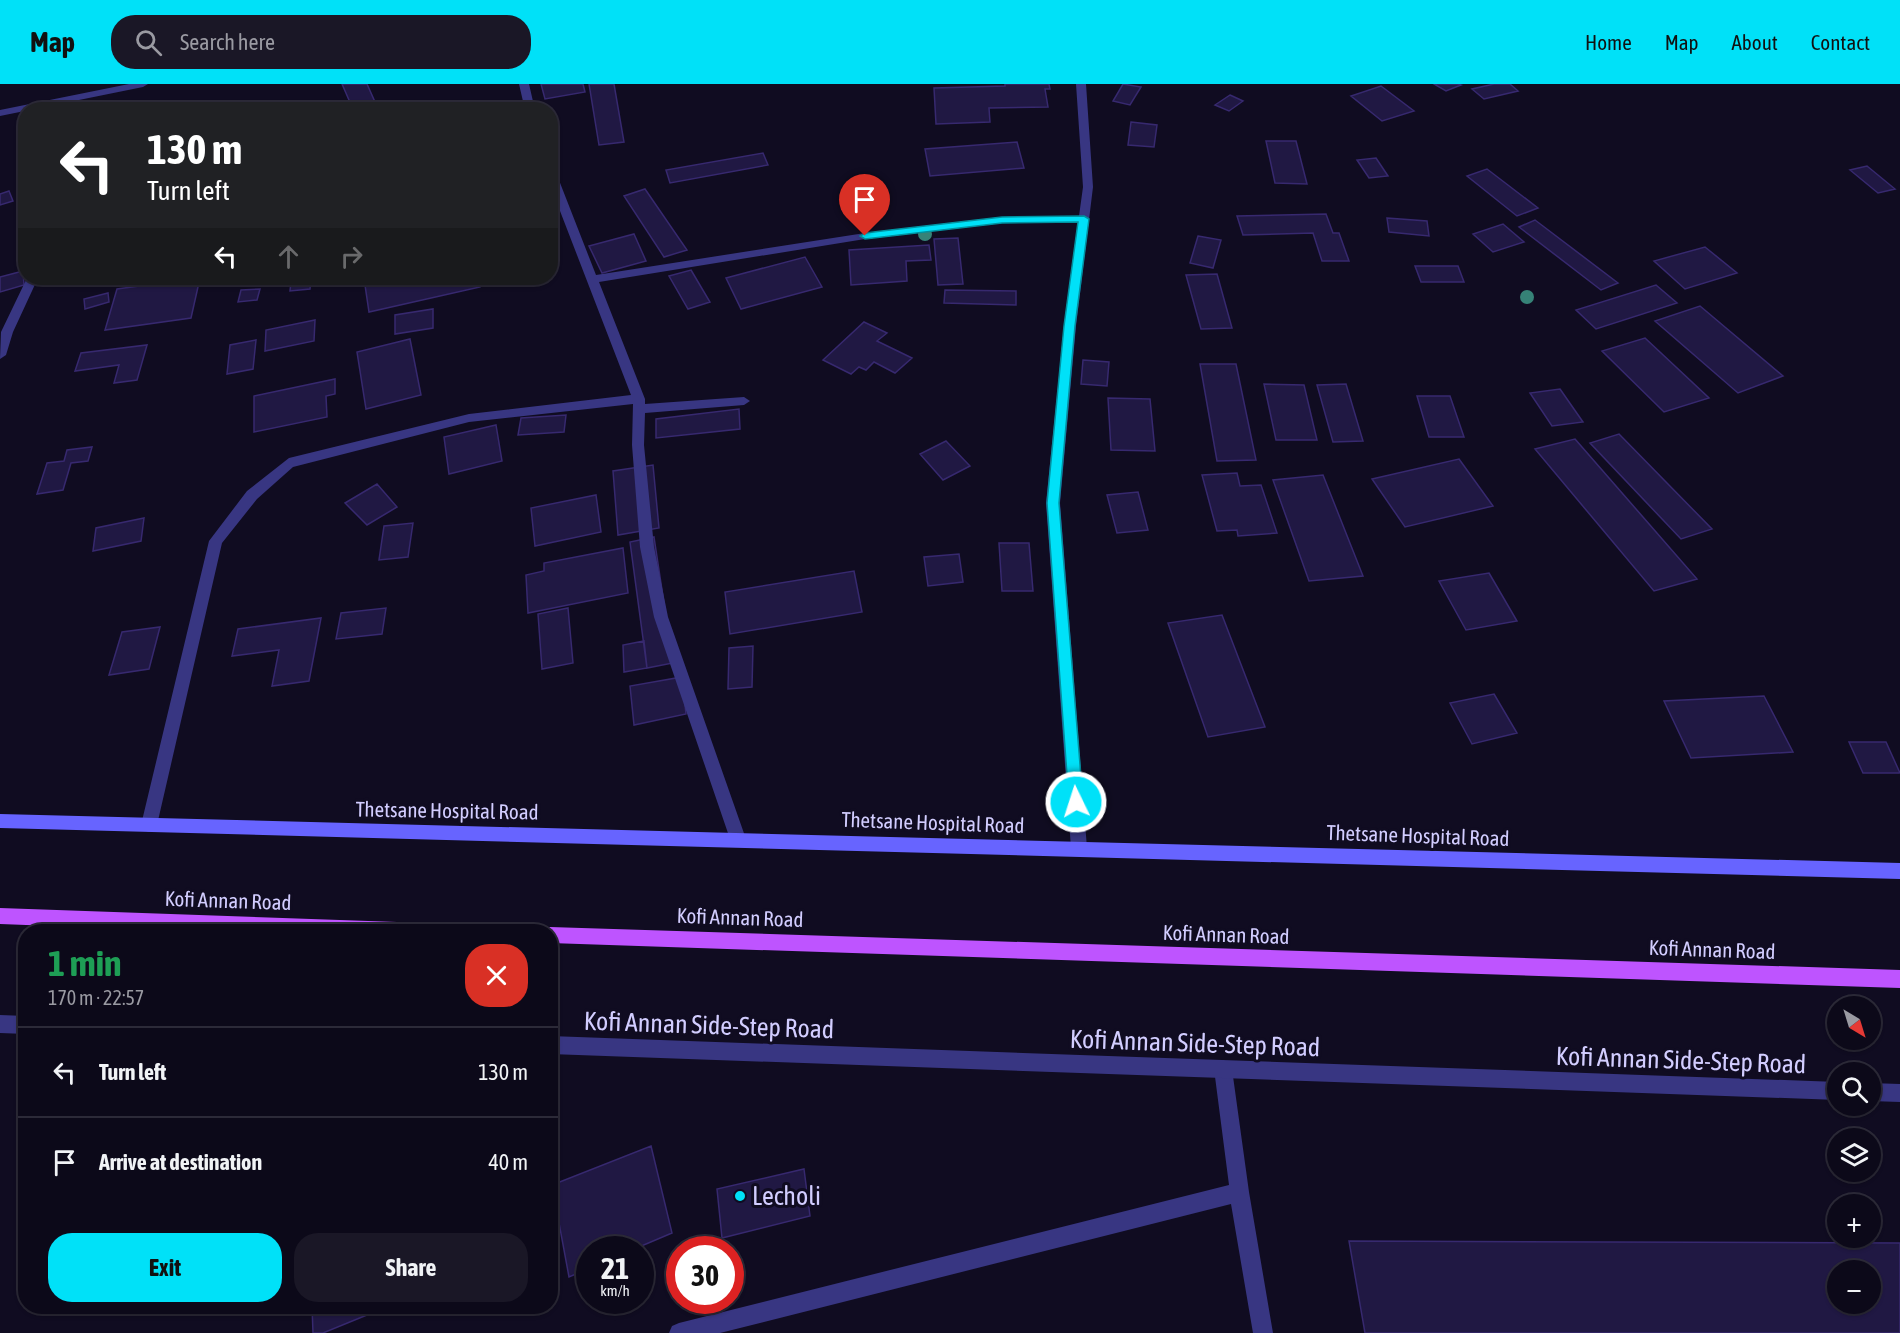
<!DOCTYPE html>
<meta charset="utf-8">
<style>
body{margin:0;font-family:"Asap Condensed",sans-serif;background:#1a1726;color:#f1f3f6;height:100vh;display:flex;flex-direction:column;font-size:22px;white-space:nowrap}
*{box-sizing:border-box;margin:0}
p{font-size:20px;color:#9a9aa2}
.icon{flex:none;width:33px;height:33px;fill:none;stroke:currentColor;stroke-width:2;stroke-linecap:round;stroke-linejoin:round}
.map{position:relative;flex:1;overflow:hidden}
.side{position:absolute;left:18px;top:840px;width:540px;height:390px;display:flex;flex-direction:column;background:#0c0919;border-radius:24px;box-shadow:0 2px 4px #0004,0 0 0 2px #2c2a38}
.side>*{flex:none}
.guide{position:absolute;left:18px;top:18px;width:540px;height:183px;border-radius:24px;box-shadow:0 2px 4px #0004,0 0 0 2px #2c2a38;background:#202124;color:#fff;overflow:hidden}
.needle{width:39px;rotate:142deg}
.buttons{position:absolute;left:1827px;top:912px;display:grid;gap:12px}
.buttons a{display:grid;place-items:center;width:54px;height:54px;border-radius:50%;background:#0c0919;box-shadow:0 2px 4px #0004,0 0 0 2px #2c2a38;font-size:30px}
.speed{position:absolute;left:576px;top:1152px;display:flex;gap:12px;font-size:30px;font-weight:700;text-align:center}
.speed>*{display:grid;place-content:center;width:78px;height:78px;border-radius:50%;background:#0c0919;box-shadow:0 2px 4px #0004,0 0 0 2px #2c2a38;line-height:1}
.speed small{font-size:15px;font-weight:400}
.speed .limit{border:9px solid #d22;background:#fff;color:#111}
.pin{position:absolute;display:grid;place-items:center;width:51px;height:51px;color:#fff;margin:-62px -26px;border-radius:50% 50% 50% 0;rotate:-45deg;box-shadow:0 0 6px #0007}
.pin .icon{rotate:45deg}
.me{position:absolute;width:66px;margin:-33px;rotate:356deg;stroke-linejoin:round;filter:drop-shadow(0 0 4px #0008)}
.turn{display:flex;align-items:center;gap:21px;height:126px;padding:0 30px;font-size:27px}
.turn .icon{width:78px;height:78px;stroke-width:2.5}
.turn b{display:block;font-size:42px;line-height:51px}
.lanes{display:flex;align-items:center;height:57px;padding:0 30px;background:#0003;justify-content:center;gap:30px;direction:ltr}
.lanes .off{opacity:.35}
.round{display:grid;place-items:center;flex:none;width:63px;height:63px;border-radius:24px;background:#1a1726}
.summary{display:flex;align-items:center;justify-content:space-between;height:102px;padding:0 30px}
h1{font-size:36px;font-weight:700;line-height:45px;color:#1e9e55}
.button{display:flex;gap:12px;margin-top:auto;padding:12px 30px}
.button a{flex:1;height:69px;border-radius:24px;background:#00e1f8;color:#111;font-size:24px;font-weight:700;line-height:69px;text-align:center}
.button a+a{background:#1a1726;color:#f1f3f6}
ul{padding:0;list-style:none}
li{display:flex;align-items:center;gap:18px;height:90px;padding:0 30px;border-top:2px solid #2c2a38}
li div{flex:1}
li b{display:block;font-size:22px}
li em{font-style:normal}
header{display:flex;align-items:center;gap:36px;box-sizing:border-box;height:84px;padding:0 30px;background:#00e1f8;color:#111}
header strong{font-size:28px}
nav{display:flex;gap:33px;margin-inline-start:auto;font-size:21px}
.search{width:420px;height:54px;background:#1a1726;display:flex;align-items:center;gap:15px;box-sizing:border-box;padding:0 21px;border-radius:24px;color:#9a9aa2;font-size:22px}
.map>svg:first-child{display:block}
.building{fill:#201843;stroke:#37296f;stroke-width:1.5;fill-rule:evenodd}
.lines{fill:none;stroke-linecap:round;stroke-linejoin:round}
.minor{fill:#383682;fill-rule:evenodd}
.tertiary{fill:#383682;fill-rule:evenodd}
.secondary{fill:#6764ff;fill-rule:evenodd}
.primary{fill:#be54ff;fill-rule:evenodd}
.tree{fill:#368277}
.route{fill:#00e1f8;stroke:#0092a1;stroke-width:1.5}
.poi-dot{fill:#00e1f8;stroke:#100c21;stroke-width:2}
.labels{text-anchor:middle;stroke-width:6;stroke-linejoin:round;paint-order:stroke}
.street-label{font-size:21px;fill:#d2cdff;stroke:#100c21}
.near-street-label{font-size:26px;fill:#d2cdff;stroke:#100c21}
.near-poi-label{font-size:26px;fill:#d2cdff;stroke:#100c21;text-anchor:start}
</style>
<header>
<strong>Map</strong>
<div class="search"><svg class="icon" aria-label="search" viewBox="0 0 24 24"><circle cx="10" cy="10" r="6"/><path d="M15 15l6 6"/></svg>Search here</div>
<nav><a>Home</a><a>Map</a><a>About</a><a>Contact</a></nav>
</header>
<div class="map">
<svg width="1900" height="1249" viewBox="0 0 1900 1249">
<rect width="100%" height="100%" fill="#100c21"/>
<path class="building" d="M342,0H367L375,18L352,23Z
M541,0H583L585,8L545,15Z
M589,0H614L624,58L599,61Z
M1005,0H1049L1050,5H1045L1048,23L989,24L990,38L936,40L934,4L1005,2Z
M1123,0L1141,3L1130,21L1113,17Z
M1434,0H1458L1461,1L1446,7Z
M1494,0H1510L1518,7L1484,15L1472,5Z
M1381,2L1414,27L1382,37L1351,12Z
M1230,11L1243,17L1229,27L1215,21Z
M338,19L340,26H309Z
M1131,38L1157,41L1154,63L1128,61Z
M1266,57H1296L1307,100L1275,99Z
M1017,58L1024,84L930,92L925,65Z
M763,69L768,81L670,99L666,86Z
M1376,74L1388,92L1369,94L1357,76Z
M1867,82L1895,105L1878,109L1850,86Z
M1487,85L1538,124L1517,132L1467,92Z
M645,105L687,166L664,173L624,112Z
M9,107L13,117L0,121V110Z
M1326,130L1333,149H1339L1349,177H1322L1313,149L1243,151L1237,132Z
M1387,134L1427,137L1429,152L1389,148Z
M1535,136L1618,199L1601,206L1519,143Z
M1503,140L1524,158L1493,168L1473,150Z
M634,150L646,177L602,189L589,162Z
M1198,152L1221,156L1213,184L1190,179Z
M958,154L963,200L938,201L934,155Z
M929,161L931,176L906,177L907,197L851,201L849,166Z
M1705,163L1737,189L1685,205L1654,177Z
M805,173L822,203L741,225L726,194Z
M1415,182H1458L1464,198H1421Z
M691,186L710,218L688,225L669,192Z
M23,187L24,201L0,208V193Z
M1217,190L1232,244L1201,245L1186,191Z
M200,194L191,234L105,246L117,205Z
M311,194L310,205L290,207L291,197Z
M400,194H478L480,203L369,228L365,201Z
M1656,201L1677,219L1596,245L1576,226Z
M260,205L257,216L238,218L241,206Z
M945,206L1016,207V221L944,219Z
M108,209L109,218L85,225L84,215Z
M1700,222L1783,292L1738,309L1655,237Z
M433,225V244L395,250V231Z
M315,236L314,257L265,267L266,246Z
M864,238L887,249L877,257L912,274L895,289L874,278L866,286L859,283L851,290L823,276Z
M1645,254L1709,314L1664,328L1602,267Z
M410,255L421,311L366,325L357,268Z
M256,256L253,285L227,290L230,261Z
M147,261L137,296L114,299L119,281L75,287L81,269Z
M1083,276L1109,278L1107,302L1081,300Z
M1200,280H1236L1256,376L1217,377Z
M335,295V310L326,312L327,333L254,348V312Z
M1264,300L1304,301L1317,356H1276Z
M1346,300L1363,357L1333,358L1317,301Z
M1560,305L1583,338L1552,342L1530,309Z
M1417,312H1450L1464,353H1429Z
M1108,314L1150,315L1155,367L1111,366Z
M739,325L740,345L656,354V335Z
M566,331L564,348L518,351L521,334Z
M496,341L502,377L449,390L444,353Z
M1619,350L1712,445L1681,455L1590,359Z
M1575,355L1697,495L1654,507L1535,365Z
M946,357L970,382L943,396L920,370Z
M92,363L88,377L71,379L63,406L37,410L47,379L64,377L67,366Z
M1459,375L1493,422L1405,443L1372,395Z
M653,381L659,444L618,451L613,387Z
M1237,389L1240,402L1261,401L1277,449L1238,452L1237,446L1217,447L1202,391Z
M1323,391L1363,492L1309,497L1273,396Z
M377,400L397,423L367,441L345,419Z
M1138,408L1148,446L1117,449L1107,411Z
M596,411L601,448L535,462L531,424Z
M144,434L141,457L93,467L96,444Z
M413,439L408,473L379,476L384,442Z
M654,453L673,579L647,584L630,458Z
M999,459H1029L1033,507H1002Z
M623,464L628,509L528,529L526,491L544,487V479Z
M959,470L963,498L928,502L924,473Z
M854,487L862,528L730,550L725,508Z
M1489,489L1517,537L1466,546L1439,497Z
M386,524L382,550L336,555L341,529Z
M568,524L573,579L542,585L538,530Z
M1222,531L1265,643L1208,653L1168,539Z
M321,534L309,597L272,602L279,566L232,572L238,545Z
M160,543L149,585L109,591L122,548Z
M644,557L647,584L624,588L623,561Z
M753,562L752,603L728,605L729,564Z
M682,593L686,630L634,641L630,602Z
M1494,610L1517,649L1472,660L1450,619Z
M1764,612L1793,668L1691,674L1664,617Z
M1849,658H1886L1900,689H1863Z
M651,1062L672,1149L632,1166H590V1184L569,1193L552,1101Z
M804,1085L810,1132L722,1154L717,1105Z
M1349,1157L1900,1159V1249H1365ZM1838,1186H1870V1220H1838Z
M312,1222H389L323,1249H313Z"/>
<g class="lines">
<path class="minor" d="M129,0H148L143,3L0,32V26Z
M519,0H529L535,26H525Z
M1076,0H1086L1093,103L1076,242L1060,419L1087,764L1085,769L1079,771L1073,769L1071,764L1046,419L1064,242L1078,138L1002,139L865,155L599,198L645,315V320L744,313L750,317L744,321L645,329L644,361L654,463L668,533L746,755L744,760L738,762L732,760L730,755L654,533L640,463L632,361L633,320L469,338L293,383L257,415L222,459L157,741L155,746L149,748L143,746L141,741L209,457L247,407L289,374L469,330L631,311L550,101V83L555,86L596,191L865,149L1002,133L1079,132L1083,103Z
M27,194H38L13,248L6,271L0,275L1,248Z
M1223,976L1229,979L1232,985L1249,1108L1273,1249H1253L1231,1120L720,1249H669L672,1242L679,1239L1229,1101L1214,985L1217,979Z"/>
<path class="tertiary" d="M0,931L26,932V950L0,949Z
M550,952L1838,998V1016L550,970Z
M1870,999L1900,1000V1018L1870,1017Z"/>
<path class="secondary" d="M0,730L1900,779V795L0,744Z"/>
<path class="primary" d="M0,824L454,840L460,842L462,848H210L0,840Z
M550,843L1900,886V904L550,859V848H543Z"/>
</g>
<g class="tree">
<circle cx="925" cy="150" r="7"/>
<circle cx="1527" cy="213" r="7"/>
</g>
<path class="route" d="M1084,132L1089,135L1075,242L1059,419L1083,718L1081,723L1076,725L1071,723L1069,718L1047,419L1064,242L1078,138L1002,139L865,155L860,152L865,149L1002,133Z"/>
<circle class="poi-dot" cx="740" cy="1112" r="6"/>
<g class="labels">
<g class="street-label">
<text transform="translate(447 727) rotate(1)" y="7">Thetsane Hospital Road</text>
<text transform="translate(933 739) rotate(2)" y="7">Thetsane Hospital Road</text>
<text transform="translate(1418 752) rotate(2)" y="7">Thetsane Hospital Road</text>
<text transform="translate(228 817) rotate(2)" y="7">Kofi Annan Road</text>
<text transform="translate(740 834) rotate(2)" y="7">Kofi Annan Road</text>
<text transform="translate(1226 851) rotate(2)" y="7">Kofi Annan Road</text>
<text transform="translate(1712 866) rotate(2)" y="7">Kofi Annan Road</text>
</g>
<g class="near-street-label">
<text transform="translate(709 941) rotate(2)" y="9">Kofi Annan Side-Step Road</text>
<text transform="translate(1195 959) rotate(2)" y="9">Kofi Annan Side-Step Road</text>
<text transform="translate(1681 976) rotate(2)" y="9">Kofi Annan Side-Step Road</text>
</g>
<g class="near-poi-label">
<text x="752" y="1121">Lecholi</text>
</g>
</g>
</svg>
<div class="buttons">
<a><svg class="needle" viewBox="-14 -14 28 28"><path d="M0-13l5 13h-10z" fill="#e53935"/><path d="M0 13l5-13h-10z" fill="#9a9aa2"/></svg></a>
<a><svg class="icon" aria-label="search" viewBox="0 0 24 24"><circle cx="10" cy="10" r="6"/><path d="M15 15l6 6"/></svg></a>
<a><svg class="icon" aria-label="layers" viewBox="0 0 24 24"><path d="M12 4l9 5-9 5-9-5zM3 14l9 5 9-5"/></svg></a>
<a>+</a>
<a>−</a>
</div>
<div class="speed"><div>21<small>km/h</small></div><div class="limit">30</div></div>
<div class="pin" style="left:865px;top:152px;background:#d93025"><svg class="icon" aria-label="arrive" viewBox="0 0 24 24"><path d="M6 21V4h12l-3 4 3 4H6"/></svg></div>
<svg class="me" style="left:1076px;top:718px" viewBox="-20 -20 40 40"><circle r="17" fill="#00e1f8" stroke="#fff" stroke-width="3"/><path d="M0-11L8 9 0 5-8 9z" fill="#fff"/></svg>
<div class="guide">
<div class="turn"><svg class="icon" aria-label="left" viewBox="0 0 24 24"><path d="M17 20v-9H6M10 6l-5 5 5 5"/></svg><div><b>130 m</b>Turn left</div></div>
<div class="lanes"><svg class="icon" aria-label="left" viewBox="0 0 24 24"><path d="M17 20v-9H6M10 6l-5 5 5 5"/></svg><svg class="icon off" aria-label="ahead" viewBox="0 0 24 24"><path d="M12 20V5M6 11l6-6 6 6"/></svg><svg class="icon off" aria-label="right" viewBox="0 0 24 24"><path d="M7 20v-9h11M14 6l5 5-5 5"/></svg></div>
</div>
<section class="side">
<div class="summary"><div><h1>1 min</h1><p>170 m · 22:57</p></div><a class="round" style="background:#d93025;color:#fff"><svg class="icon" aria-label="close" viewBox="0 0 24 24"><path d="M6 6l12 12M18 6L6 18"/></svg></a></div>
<ul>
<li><svg class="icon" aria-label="left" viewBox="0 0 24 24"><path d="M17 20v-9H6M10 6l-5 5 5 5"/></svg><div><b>Turn left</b></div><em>130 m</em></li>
<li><svg class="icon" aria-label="arrive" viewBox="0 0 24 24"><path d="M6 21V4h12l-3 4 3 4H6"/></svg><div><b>Arrive at destination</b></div><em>40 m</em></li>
</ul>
<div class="button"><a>Exit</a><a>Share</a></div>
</section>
</div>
